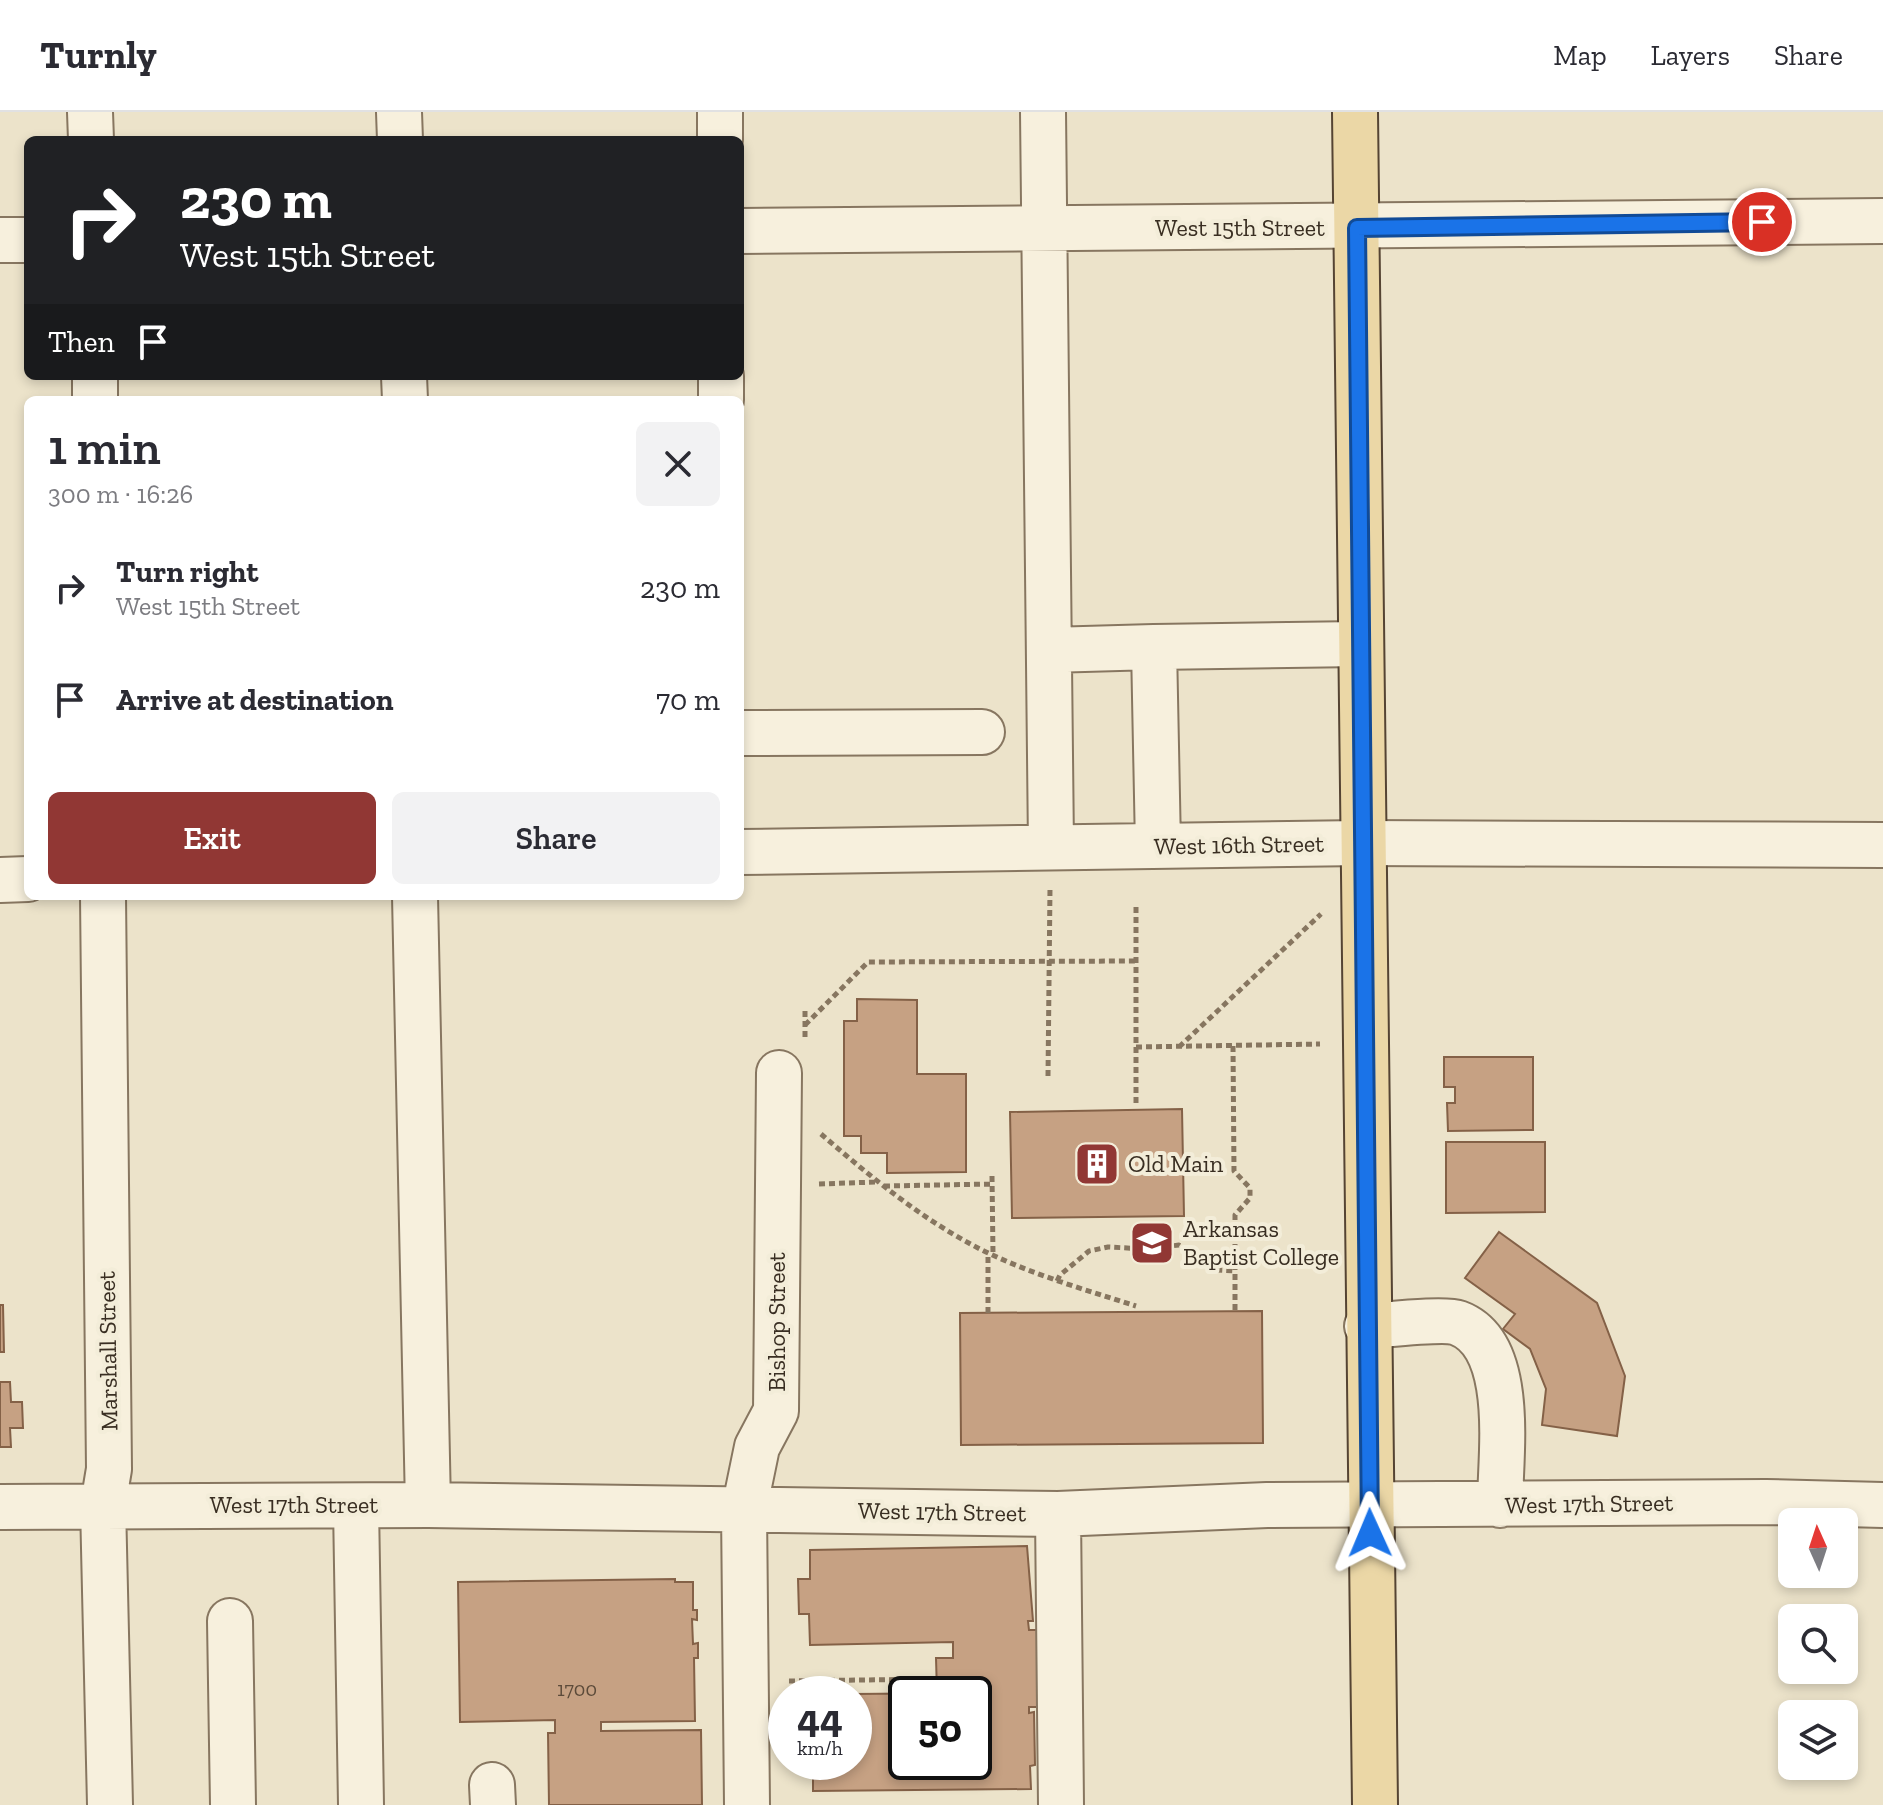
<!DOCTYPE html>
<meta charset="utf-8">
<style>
body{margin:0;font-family:"Zilla Slab",serif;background:#f2f2f3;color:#2b2b33;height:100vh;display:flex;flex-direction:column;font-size:30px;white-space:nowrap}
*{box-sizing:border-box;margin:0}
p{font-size:26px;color:#7c7c81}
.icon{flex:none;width:44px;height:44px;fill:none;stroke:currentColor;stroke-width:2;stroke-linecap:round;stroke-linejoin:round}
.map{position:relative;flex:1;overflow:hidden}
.side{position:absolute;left:24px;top:284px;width:720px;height:504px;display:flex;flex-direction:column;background:#fff;border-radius:12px;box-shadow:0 4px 12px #0003}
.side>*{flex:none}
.banner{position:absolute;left:24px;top:24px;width:720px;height:244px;border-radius:12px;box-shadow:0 4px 12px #0003;background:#202124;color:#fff;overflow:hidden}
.needle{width:52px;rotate:357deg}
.fabs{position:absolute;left:1778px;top:1396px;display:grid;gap:16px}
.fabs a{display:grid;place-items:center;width:80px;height:80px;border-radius:12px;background:#fff;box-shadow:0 4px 12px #0003;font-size:40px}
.speed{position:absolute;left:768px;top:1564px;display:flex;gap:16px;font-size:40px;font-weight:700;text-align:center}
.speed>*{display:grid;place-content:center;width:104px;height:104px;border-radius:50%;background:#fff;box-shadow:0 4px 12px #0003;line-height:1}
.speed small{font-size:20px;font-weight:400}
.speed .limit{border:4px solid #111;border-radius:12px;background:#fff;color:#111}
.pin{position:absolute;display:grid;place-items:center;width:68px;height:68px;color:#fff;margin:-34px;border:4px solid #fff;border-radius:50%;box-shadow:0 2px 8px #0007}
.me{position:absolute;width:88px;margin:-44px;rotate:359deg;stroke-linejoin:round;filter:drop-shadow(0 0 6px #0008)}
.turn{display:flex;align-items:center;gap:28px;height:168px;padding:0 24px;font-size:36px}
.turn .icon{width:104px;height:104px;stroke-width:2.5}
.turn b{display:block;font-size:56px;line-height:68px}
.then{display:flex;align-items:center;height:76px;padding:0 24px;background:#0003;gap:16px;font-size:30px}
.round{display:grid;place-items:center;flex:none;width:84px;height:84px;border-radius:12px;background:#f2f2f3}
.overview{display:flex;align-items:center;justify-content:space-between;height:136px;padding:0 24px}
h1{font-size:48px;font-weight:600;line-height:60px}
.primary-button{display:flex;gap:16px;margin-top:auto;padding:16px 24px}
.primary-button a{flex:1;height:92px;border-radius:12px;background:#913734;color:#fff;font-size:32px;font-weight:600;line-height:92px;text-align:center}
.primary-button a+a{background:#f2f2f3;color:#2b2b33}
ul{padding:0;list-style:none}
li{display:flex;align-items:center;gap:24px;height:112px;padding:0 24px}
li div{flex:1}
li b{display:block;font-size:30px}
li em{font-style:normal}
header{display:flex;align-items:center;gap:48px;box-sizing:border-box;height:112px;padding:0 40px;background:#fff;border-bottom:2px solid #e1e1e2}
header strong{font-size:38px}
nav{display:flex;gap:44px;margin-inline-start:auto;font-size:28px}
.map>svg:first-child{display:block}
.building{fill:#c6a183;stroke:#846147;stroke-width:2;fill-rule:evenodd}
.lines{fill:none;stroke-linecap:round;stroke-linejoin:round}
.minor-casing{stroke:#877660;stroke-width:48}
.major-casing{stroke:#543;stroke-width:48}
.path{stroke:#877660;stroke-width:5;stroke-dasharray:6 4;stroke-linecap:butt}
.minor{stroke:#f7f0dd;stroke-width:44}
.major{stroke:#ebd7a6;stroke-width:44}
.route-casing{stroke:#114b97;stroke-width:20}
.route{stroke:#1a73e8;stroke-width:14}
.labels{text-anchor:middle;stroke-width:8;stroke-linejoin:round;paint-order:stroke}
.number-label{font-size:20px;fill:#5c4b3a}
.street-label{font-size:24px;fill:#392e22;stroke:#f3edd9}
.poi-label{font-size:24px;fill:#392e22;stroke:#f3edd9;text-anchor:start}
</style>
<header>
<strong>Turnly</strong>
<nav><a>Map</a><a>Layers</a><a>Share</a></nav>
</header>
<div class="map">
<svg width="1883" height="1693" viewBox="0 0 1883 1693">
<rect width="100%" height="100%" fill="#ece3ca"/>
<path class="building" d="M857,887L917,888V962H966V1060L887,1061V1041H861V1024H844V909H857Z
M1444,945H1533V1018L1448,1019L1447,991H1455V975H1444Z
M1182,997L1184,1104L1012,1106L1010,1000Z
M1446,1030H1545V1100L1446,1101Z
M1499,1120L1597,1191L1625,1264L1617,1324L1542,1313L1546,1277L1530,1237L1503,1217L1515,1202L1465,1166Z
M0,1193H3L4,1240H0Z
M1262,1199L1263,1331L961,1333L960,1201Z
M0,1270H10L11,1290H22L23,1316H10L11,1335H0Z
M1027,1434L1033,1509H1028L1029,1518H1043L1044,1595H1029V1601L1034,1600L1035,1653L1030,1654L1031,1677L813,1679V1650H854V1582L962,1581L963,1580L937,1581L936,1546H953V1530L810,1533L809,1502H799L798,1467H810V1438ZM906,1582H974V1650H906Z
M675,1467V1470H693V1498H697V1508L692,1507L693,1532L698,1531V1546H694L695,1609L601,1610V1619L701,1618L702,1693H549L548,1621H555V1608L460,1610L458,1470Z"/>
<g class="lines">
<g class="minor-casing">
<path id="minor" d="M90,0L91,28
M399,0L400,28
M1043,0L1051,735
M720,28V0
M740,119L1883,109
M0,128H28
M95,264V288
M404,264L405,288
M721,264V288
M1049,538L1154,535
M740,621L982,620
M1158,734L1154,535L1360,532
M740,740L1361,731L1883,733
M0,768L28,767
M103,784L109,1357L103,1393L110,1693
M415,784L428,1393
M1367,1214C1385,1213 1444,1206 1458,1211C1517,1233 1500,1345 1500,1393
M356,1394L361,1693
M0,1395L428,1393L1058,1402L1267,1393L1766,1390L1883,1393
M1058,1402L1061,1693
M230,1509L233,1693
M492,1673L493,1693
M747,1693L744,1398L757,1335L776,1299L779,961"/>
</g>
<g class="major-casing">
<path id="major" d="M1355,0L1375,1693"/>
</g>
<path class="path" d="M1136,795V991
M805,899V928
M805,913L868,850L1136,849
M1233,934L1234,1059L1250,1076V1086L1235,1103V1199
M1136,935L1320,932
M1179,935L1321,802
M1048,964L1050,776
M821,1022C872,1066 925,1110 986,1140C1034,1163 1086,1178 1136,1194
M992,1064L993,1142
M819,1072L877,1070
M884,1074L991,1072
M1057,1169L1060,1163L1089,1139L1108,1135L1147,1137L1179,1133L1216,1158L1235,1159
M988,1201V1141
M789,1569L936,1567"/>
<use href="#minor" class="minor"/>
<use href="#major" class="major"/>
</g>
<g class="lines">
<g class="route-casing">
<path id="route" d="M1370,1421L1357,116L1762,110"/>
</g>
<use href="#route" class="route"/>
</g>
<defs>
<g id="building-square" transform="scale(2.3)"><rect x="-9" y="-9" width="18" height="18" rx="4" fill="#913734" stroke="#f3edd9"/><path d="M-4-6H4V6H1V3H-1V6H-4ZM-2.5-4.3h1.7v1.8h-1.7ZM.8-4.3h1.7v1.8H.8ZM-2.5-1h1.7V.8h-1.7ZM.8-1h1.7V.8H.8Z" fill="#fff"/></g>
<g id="university-square" transform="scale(2.3)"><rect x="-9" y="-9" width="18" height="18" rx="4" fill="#913734" stroke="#f3edd9"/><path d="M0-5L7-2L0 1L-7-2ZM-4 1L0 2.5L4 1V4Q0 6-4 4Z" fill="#fff"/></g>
</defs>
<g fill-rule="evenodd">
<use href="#building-square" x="1097" y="1052"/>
<use href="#university-square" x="1152" y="1131"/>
</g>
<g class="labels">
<g class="number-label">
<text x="577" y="1584">1700</text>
</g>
<g class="street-label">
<text x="1240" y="124">West 15th Street</text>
<text transform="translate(1239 733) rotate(-1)" y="8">West 16th Street</text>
<text transform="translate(777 1210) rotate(-90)" y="8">Bishop Street</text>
<text transform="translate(108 1239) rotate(-91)" y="8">Marshall Street</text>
<text transform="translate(1589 1392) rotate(-1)" y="8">West 17th Street</text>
<text x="294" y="1401">West 17th Street</text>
<text transform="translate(942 1400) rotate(1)" y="8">West 17th Street</text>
</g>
<g class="poi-label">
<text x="1128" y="1060">Old Main</text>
<text x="1183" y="1125">Arkansas<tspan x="1183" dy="28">Baptist College</tspan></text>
</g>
</g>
</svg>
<div class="fabs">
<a><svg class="needle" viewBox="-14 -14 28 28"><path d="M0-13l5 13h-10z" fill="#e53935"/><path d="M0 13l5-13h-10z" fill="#7c7c81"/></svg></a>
<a><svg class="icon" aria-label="search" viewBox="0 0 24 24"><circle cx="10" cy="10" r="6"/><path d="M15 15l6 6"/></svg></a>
<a><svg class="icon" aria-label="layers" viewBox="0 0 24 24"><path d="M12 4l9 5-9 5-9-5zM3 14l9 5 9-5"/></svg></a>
</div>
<div class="speed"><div>44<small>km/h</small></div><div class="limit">50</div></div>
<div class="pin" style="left:1762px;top:110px;background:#d93025"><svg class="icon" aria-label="arrive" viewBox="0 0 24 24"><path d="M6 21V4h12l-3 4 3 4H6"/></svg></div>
<svg class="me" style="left:1370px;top:1421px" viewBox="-20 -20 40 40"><path d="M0-17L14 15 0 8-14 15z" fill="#1a73e8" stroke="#fff" stroke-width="4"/></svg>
<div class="banner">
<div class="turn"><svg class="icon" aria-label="right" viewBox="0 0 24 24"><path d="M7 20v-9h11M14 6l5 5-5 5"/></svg><div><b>230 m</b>West 15th Street</div></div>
<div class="then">Then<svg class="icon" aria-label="arrive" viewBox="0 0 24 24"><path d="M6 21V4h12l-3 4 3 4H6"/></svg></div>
</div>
<section class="side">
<div class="overview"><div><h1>1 min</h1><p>300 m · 16:26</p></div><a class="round"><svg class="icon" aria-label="close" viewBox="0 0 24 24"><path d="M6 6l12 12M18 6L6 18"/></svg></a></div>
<ul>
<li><svg class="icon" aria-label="right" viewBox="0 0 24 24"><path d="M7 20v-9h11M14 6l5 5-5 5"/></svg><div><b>Turn right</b><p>West 15th Street</p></div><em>230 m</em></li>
<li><svg class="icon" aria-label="arrive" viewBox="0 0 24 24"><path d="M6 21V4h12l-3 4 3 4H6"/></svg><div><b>Arrive at destination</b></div><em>70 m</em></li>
</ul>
<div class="primary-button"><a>Exit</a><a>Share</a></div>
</section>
</div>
